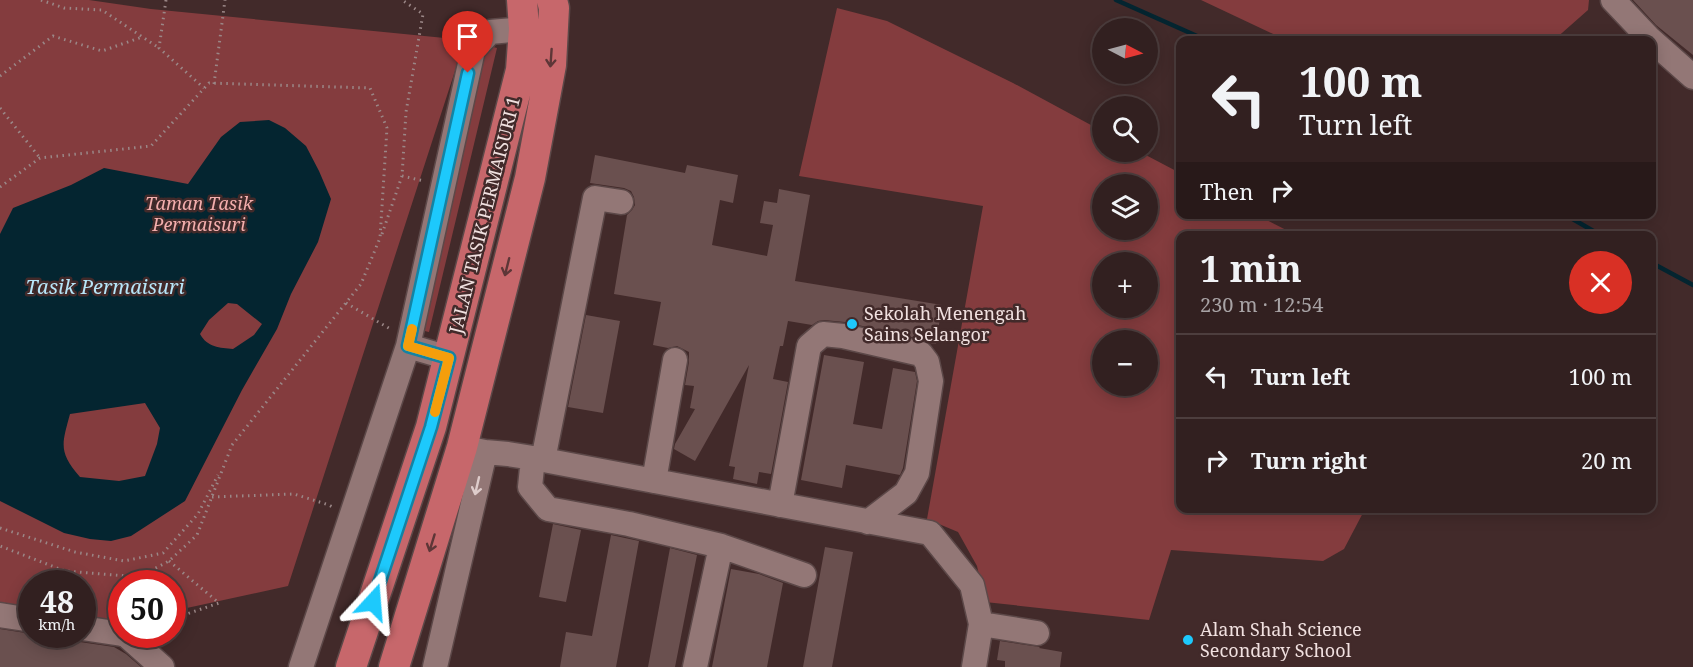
<!DOCTYPE html>
<meta charset="utf-8">
<style>
body{margin:0;font-family:"Noto Serif",serif;background:#3d2d2d;color:#f1f3f6;height:100vh;display:flex;flex-direction:column;font-size:22px;white-space:nowrap}
*{box-sizing:border-box;margin:0}
p{font-size:20px;color:#a8a3a5}
.icon{flex:none;width:33px;height:33px;fill:none;stroke:currentColor;stroke-width:2;stroke-linecap:round;stroke-linejoin:round}
.map{position:relative;flex:1;overflow:hidden}
.side{position:absolute;left:1176px;top:231px;width:480px;height:282px;display:flex;flex-direction:column;background:#322020;border-radius:12px;box-shadow:0 3px 15px #0003,0 0 0 2px #4d3e3e}
.side>*{flex:none}
.banner{position:absolute;left:1176px;top:36px;width:480px;height:183px;border-radius:12px;box-shadow:0 3px 15px #0003,0 0 0 2px #4d3e3e;background:#322020;color:#f1f3f6;overflow:hidden}
.needle{width:39px;rotate:96deg}
.tools{position:absolute;left:1092px;top:18px;display:grid;gap:12px}
.tools a{display:grid;place-items:center;width:66px;height:66px;border-radius:50%;background:#322020;box-shadow:0 3px 15px #0003,0 0 0 2px #4d3e3e;font-size:30px}
.speed{position:absolute;left:18px;top:570px;display:flex;gap:12px;font-size:30px;font-weight:700;text-align:center}
.speed>*{display:grid;place-content:center;width:78px;height:78px;border-radius:50%;background:#322020;box-shadow:0 3px 15px #0003,0 0 0 2px #4d3e3e;line-height:1}
.speed small{font-size:15px;font-weight:400}
.speed .limit{border:9px solid #d22;background:#fff;color:#111}
.pin{position:absolute;display:grid;place-items:center;width:51px;height:51px;color:#fff;margin:-62px -26px;border-radius:50% 50% 50% 0;rotate:-45deg;box-shadow:0 0 6px #0007}
.pin .icon{rotate:45deg}
.me{position:absolute;width:66px;margin:-33px;rotate:19deg;stroke-linejoin:round;filter:drop-shadow(0 0 4px #0008)}
.turn{display:flex;align-items:center;gap:21px;height:126px;padding:0 24px;font-size:27px}
.turn .icon{width:78px;height:78px;stroke-width:2.5}
.turn b{display:block;font-size:42px;line-height:51px}
.then{display:flex;align-items:center;height:57px;padding:0 24px;background:#0003;gap:12px;font-size:22px}
.round{display:grid;place-items:center;flex:none;width:63px;height:63px;border-radius:32px;background:#3d2d2d}
.overview{display:flex;align-items:center;justify-content:space-between;height:102px;padding:0 24px}
h1{font-size:36px;font-weight:700;line-height:45px}
ul{padding:0;list-style:none}
li{display:flex;align-items:center;gap:18px;height:84px;padding:0 24px;border-top:2px solid #4d3e3e}
li div{flex:1}
li b{display:block;font-size:22px}
li em{font-style:normal}
.map>svg:first-child{display:block}
.green{fill:#843c3e;fill-rule:evenodd}
.water{fill:#042530;fill-rule:evenodd}
.lines{fill:none;stroke-linecap:round;stroke-linejoin:round}
.stream{stroke:#042530;stroke-width:4.5}
.building{fill:#6a504f}
.minor-casing{stroke:#5c4848;stroke-width:27}
.major-casing{stroke:#5c4848;stroke-width:33}
.path{stroke:#9b8787;stroke-width:3;stroke-dasharray:1.5 4.5;stroke-linecap:butt}
.minor{stroke:#937776;stroke-width:24}
.major{stroke:#c7676b;stroke-width:30}
.oneway{stroke:#5d3637}
.oneway2{stroke:#decccb}
.route-casing{stroke:#1383a4;stroke-width:15}
.route{stroke:#1dc9fc;stroke-width:10}
.slow{stroke:#f59e0b;stroke-width:10}
.poi-dot{fill:#1dc9fc;stroke:#422a2a;stroke-width:2}
.labels{text-anchor:middle;stroke-width:5;stroke-linejoin:round;paint-order:stroke}
.park-label{font-size:18px;font-style:italic;fill:#f3aead;stroke:#422a2a}
.street-label{font-size:18px;fill:#f1e1e0;stroke:#422a2a}
.poi-label{font-size:18px;fill:#f1e1e0;stroke:#422a2a;text-anchor:start}
.water-label{font-size:20px;font-style:italic;fill:#b7e5f8;stroke:#422a2a}
</style>
<div class="map">
<svg width="1693" height="667" viewBox="0 0 1693 667">
<rect width="100%" height="100%" fill="#422a2a"/>
<path class="green" d="M0,0H89L151,9L465,40L288,586L173,611L172,584H122L121,621L83,615L82,584H32L31,608L0,603Z
M1201,0H1589L1588,10L1554,40H1286Z
M837,8L887,21L1013,83L1102,131V152H1140L1180,173V214L1257,215L1296,235L1180,236V508L1365,509L1344,549L1323,561L1171,550L1149,620L985,602L977,566L958,532L927,519L983,206L799,176ZM1102,184H1148V230H1102ZM1102,262H1148V308H1102ZM1102,340H1148V386H1102Z
M467,40L497,48L429,332L399,325Z"/>
<path class="water" d="M269,120L285,128L306,146L319,171L331,199L318,242L291,294L277,329L242,390L185,501L131,536L111,541L90,539L64,533L0,501V234L13,208L71,185L104,168L188,184L221,137L240,122ZM228,303L237,304L262,324L254,335L233,349C220,348 207,347 200,334L209,320ZM145,403L160,428L157,444L145,476L119,481L80,477C58,452 62,444 70,414Z"/>
<g class="lines">
<path class="stream" d="M1116,0L1206,40
M1564,214L1602,236
M1652,263L1693,285"/>
</g>
<path class="building" d="M1633,0H1693V55L1656,25Z
M595,155L685,173L687,165L738,175L733,203L720,200L712,245L767,256L773,225L760,223L764,201L777,203L779,189L810,195L795,281L942,305L936,344L929,343L924,340L845,322L824,320L818,321L812,325L788,321L783,346H780L773,379L788,382L771,474L759,472L757,484L733,479L735,467L729,466L749,365L695,461L674,449L675,444L695,409L690,408L694,386L685,385L689,362V352L677,346L668,348L653,345L661,302L614,294L627,215L632,210L635,205L634,197L631,191L624,188L590,183Z
M586,315L620,321L603,413L568,407Z
M824,355L864,362L853,424L882,429L893,368L915,372L917,381L903,468L900,475L846,465L842,488L801,480Z
M553,524L581,530L566,602L539,597Z
M611,535L639,541L616,667H560L566,632L592,636Z
M825,547L853,552L832,667H803Z
M670,548L697,555L675,667H648Z
M731,569L759,574L783,583L767,667H712Z
M0,629L32,634H70L74,639L80,642L114,647L126,654L141,667H0Z
M1000,641L1040,647L1039,648L1062,652L1060,667H1005V661L997,660Z"/>
<g class="lines">
<g class="minor-casing">
<path id="minor" d="M1613,0L1649,38L1693,77
M408,346L449,358
M485,452L508,454L533,458L930,533L972,585L981,624L1037,633
M533,458L530,487L548,509L629,524L721,546L695,667
M543,460L595,198L621,202
M654,481L675,360
M780,505L809,346L823,334L843,336L921,354L927,362L931,381L917,473L906,493L868,522
M721,546L804,575
M0,615L32,620
M82,628L122,634
M122,634L126,635L162,667
M301,667L408,346L473,50L490,32L524,29
M435,667L485,452L470,449
M974,667L981,624"/>
</g>
<g class="major-casing">
<path id="major" d="M351,667L431,427L521,70L524,29L522,0
M394,667L462,447L530,178L551,65L554,8L552,0"/>
</g>
<path class="path" d="M41,0L64,8L102,10L159,48
M166,0L159,48L204,88
M0,76L53,36L102,51L142,37
M214,84L225,0
M0,108L40,158
M402,176L424,181
M0,187L40,158L151,146L209,83L370,88L387,128L380,238L361,284L232,445L197,535L169,561L139,577L65,571L0,546
M382,234L402,176L406,112L423,14L402,0
M346,303L392,330
M212,497L294,494L329,505L334,508
M0,528L75,552L124,561L163,553L198,514L218,475
M169,561L219,603L172,619"/>
<use href="#minor" class="minor"/>
<use href="#major" class="major"/>
</g>
<defs><path id="oneway-shaft" d="M-6 0H5M1.5-3L5.5 0L1.5 3" fill="none" stroke-width="1.6" stroke-linecap="round" stroke-linejoin="round" transform="scale(1.5)"/></defs>
<g class="oneway">
<use href="#oneway-shaft" transform="translate(551 58) rotate(94)"/>
<use href="#oneway-shaft" transform="translate(507 267) rotate(104)"/>
<use href="#oneway-shaft" transform="translate(432 543) rotate(107)"/>
</g>
<use class="oneway2" href="#oneway-shaft" transform="translate(477 486) rotate(103)"/>
<g class="lines">
<g class="route-casing">
<path id="route" d="M373,602L431,427L449,358L408,346L468,73"/>
</g>
<use href="#route" class="route"/>
<path class="slow" d="M412,329L408,346L449,358L435,412"/>
</g>
<g class="poi-dot">
<circle cx="852" cy="324" r="6"/>
<circle cx="1188" cy="640" r="6"/>
</g>
<g class="labels">
<g class="park-label">
<text x="199" y="210">Taman Tasik<tspan x="199" dy="21">Permaisuri</tspan></text>
</g>
<g class="street-label">
<text transform="translate(485 215) rotate(-76)" y="6">JALAN TASIK PERMAISURI 1</text>
</g>
<g class="poi-label">
<text x="864" y="320">Sekolah Menengah<tspan x="864" dy="21">Sains Selangor</tspan></text>
<text x="1200" y="636">Alam Shah Science<tspan x="1200" dy="21">Secondary School</tspan></text>
</g>
<g class="water-label">
<text x="105" y="294">Tasik Permaisuri</text>
</g>
</g>
</svg>
<div class="tools">
<a><svg class="needle" viewBox="-14 -14 28 28"><path d="M0-13l5 13h-10z" fill="#e53935"/><path d="M0 13l5-13h-10z" fill="#a8a3a5"/></svg></a>
<a><svg class="icon" aria-label="search" viewBox="0 0 24 24"><circle cx="10" cy="10" r="6"/><path d="M15 15l6 6"/></svg></a>
<a><svg class="icon" aria-label="layers" viewBox="0 0 24 24"><path d="M12 4l9 5-9 5-9-5zM3 14l9 5 9-5"/></svg></a>
<a>+</a>
<a>−</a>
</div>
<div class="speed"><div>48<small>km/h</small></div><div class="limit">50</div></div>
<div class="pin" style="left:468px;top:73px;background:#d93025"><svg class="icon" aria-label="arrive" viewBox="0 0 24 24"><path d="M6 21V4h12l-3 4 3 4H6"/></svg></div>
<svg class="me" style="left:373px;top:602px" viewBox="-20 -20 40 40"><path d="M0-17L14 15 0 8-14 15z" fill="#1dc9fc" stroke="#fff" stroke-width="4"/></svg>
<div class="banner">
<div class="turn"><svg class="icon" aria-label="left" viewBox="0 0 24 24"><path d="M17 20v-9H6M10 6l-5 5 5 5"/></svg><div><b>100 m</b>Turn left</div></div>
<div class="then">Then<svg class="icon" aria-label="right" viewBox="0 0 24 24"><path d="M7 20v-9h11M14 6l5 5-5 5"/></svg></div>
</div>
<section class="side">
<div class="overview"><div><h1>1 min</h1><p>230 m · 12:54</p></div><a class="round" style="background:#d93025;color:#fff"><svg class="icon" aria-label="close" viewBox="0 0 24 24"><path d="M6 6l12 12M18 6L6 18"/></svg></a></div>
<ul>
<li><svg class="icon" aria-label="left" viewBox="0 0 24 24"><path d="M17 20v-9H6M10 6l-5 5 5 5"/></svg><div><b>Turn left</b></div><em>100 m</em></li>
<li><svg class="icon" aria-label="right" viewBox="0 0 24 24"><path d="M7 20v-9h11M14 6l5 5-5 5"/></svg><div><b>Turn right</b></div><em>20 m</em></li>
</ul>
</section>
</div>
